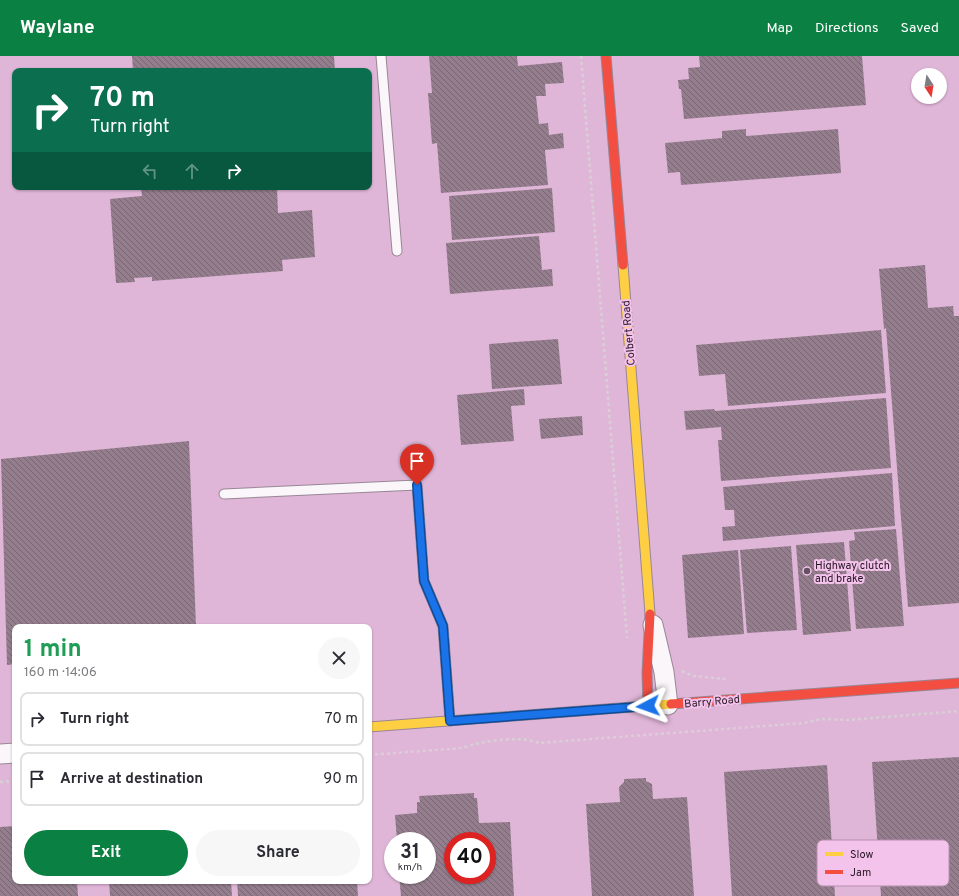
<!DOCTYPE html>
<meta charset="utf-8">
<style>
body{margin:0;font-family:Overpass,sans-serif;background:#f7f7f7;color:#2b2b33;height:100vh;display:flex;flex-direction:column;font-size:15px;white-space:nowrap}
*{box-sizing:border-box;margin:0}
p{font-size:13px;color:#7c7c81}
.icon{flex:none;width:22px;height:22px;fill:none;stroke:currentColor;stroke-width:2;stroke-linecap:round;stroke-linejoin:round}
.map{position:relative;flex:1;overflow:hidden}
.side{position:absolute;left:12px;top:568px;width:360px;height:260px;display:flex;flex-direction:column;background:#fff;border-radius:8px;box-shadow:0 1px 3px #0004}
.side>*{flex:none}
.top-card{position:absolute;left:12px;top:12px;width:360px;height:122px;border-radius:8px;box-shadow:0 1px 3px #0004;background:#0b6e4f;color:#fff;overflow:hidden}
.needle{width:26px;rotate:168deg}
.controls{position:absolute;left:911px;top:12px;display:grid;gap:8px}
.controls a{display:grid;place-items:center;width:36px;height:36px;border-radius:50%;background:#fff;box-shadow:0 1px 3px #0004;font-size:20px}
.speed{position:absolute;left:384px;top:776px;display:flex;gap:8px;font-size:20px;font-weight:700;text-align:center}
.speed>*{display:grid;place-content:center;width:52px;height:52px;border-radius:50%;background:#fff;box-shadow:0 1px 3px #0004;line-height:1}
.speed small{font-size:10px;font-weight:400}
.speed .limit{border:6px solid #d22;background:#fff;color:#111}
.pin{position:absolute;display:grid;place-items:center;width:34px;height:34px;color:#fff;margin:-41px -17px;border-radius:50% 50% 50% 0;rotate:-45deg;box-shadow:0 0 4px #0007}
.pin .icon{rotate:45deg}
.me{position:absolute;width:44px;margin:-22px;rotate:266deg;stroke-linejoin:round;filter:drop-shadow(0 0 3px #0008)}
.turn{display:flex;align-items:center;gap:14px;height:84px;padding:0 12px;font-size:18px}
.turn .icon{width:52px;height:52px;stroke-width:2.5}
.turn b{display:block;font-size:28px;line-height:34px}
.lanes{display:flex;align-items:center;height:38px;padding:0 12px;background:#0003;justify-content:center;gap:20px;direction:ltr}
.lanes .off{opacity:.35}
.round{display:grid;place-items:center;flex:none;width:42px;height:42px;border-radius:21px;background:#f7f7f7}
.headline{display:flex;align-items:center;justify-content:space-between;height:68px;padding:0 12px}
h1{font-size:24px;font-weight:700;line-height:30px;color:#1e9e55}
.button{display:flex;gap:8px;margin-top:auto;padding:8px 12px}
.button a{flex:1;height:46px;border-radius:24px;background:#0b8043;color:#fff;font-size:16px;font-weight:700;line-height:46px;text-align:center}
.button a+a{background:#f7f7f7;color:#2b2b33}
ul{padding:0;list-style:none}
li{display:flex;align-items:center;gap:12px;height:54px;margin:0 8px 6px;padding:0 4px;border:2px solid #e1e1e2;border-radius:8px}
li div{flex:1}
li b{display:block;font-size:15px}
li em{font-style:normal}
header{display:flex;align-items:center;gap:24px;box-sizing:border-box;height:56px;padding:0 20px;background:#0b8043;color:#fff}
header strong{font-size:19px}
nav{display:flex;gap:22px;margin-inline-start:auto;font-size:14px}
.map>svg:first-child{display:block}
.built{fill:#e0b6d8;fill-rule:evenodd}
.building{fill:url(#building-back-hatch);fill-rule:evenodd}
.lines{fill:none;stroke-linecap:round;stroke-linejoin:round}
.lane-casing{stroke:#998696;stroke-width:11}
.street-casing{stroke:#998696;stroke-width:21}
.slow-casing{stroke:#998696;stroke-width:11}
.jam-casing{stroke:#998696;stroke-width:11}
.path{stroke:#d9cfd6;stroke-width:2.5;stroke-dasharray:3 3;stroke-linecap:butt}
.lane{stroke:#faf6f9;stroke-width:9}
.street{stroke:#faf6f9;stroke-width:19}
.slow{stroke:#ffcf43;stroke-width:9}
.jam{stroke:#f24e42;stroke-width:9}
.route-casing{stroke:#114b97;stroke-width:10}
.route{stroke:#1a73e8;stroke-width:7}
.poi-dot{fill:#665162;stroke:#f4c3eb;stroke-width:1.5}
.labels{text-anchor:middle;stroke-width:4;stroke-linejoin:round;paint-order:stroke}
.street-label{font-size:11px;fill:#261523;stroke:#f4c3eb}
.poi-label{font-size:11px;fill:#261523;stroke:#f4c3eb;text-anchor:start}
.key{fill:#f4c3eb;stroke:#b68faf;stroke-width:1}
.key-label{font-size:11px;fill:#261523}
</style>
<header>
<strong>Waylane</strong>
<nav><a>Map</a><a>Directions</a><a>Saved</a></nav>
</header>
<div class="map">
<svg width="959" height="840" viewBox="0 0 959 840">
<defs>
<pattern id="building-back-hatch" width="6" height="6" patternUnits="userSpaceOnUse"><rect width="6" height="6" fill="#947e8d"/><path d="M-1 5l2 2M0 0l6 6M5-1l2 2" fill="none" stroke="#796673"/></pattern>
</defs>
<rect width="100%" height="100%" fill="#dcc1d7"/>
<path class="built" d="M0,0H959V840H0ZM15,15H369V131H15ZM918,19H940V41H918ZM15,571H369V825H15ZM393,785H427V819H393ZM453,785H487V819H453Z"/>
<path class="building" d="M132,0H334L335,15H133Z
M429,0H517L518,10L562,6L564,27L545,28L546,40H536L539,68L548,67L549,79L563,77L564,92L545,94L548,129L441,137L437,87L432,88L428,37H432Z
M699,0H862L866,49L684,63L681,33H679L678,24L689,23L688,12L700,11Z
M746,73V80L838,73L841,117L681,129L680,116L668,117L665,87L722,82V75Z
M141,131H277L278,157L312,154L315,201L282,204L283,215L152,225V221L134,222L135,226L116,227L110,143L142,140Z
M552,132L555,176L452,184L449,140Z
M539,180L542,214L552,213L553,230L450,238L446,187Z
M925,209L928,252L953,250L954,260H959V547L908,551L886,272L884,273L879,213Z
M881,274L886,337L728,350L725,318L699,320L696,289Z
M558,283L562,328L492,333L489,288Z
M524,333L525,349L511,350L514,385L461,389L457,339Z
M886,342L891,412L721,425L718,384H722L721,371L686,374L684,355L714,353L715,355Z
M582,360L583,379L541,383L539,363Z
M189,385L196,571H15V608L7,609L1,403Z
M892,417L895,470L723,485L722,471L735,470L734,454H725L723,431Z
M896,473L904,570L856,573L849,485L855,484L854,476Z
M844,486L851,575L803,579L796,489Z
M791,490L797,574L747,577L740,494Z
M738,494L744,578L688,582L682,499Z
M959,701V840H881L872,706Z
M827,709L835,840H732L724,716Z
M646,722V725L652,728L653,743L687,741L694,840H592L586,748L620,746L619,731L624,726V723Z
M474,737V742H477L479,767L510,766L514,840H401L399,819H427V785H397L395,759L417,757V746H420L419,740ZM453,785H487V819H453Z
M15,770V825H77L78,840H0V771Z
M109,825H231L232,840H110Z
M237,825H357L358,840H238Z"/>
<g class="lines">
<g class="lane-casing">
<path id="lane" d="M381,0L397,195
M224,438L417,429L424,525L443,570L450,665"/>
</g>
<g class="street-casing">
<path id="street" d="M653,569L664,616L668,649
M0,698L15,697"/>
</g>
<g class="slow-casing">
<path id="slow" d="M623,209L650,558
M369,671L671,648"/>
</g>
<g class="jam-casing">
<path id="jam" d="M606,0L623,209
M671,648L959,627
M648,650L647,617L650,558"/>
</g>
<path class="path" d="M581,0L627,582
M682,615L693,620L726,623
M369,699L462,692C481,685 520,679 539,687L804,667L821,663L849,664L959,655
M0,726L15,725"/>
<use href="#lane" class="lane"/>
<use href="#street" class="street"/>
<use href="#slow" class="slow"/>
<use href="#jam" class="jam"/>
</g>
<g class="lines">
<g class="route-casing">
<path id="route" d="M417,429L424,525L443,570L450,665L648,650"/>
</g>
<use href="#route" class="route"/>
</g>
<circle class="poi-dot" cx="807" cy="515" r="4"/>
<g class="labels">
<g class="street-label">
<text transform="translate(628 277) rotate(-95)" y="4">Colbert Road</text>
<text transform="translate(712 645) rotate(-5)" y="4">Barry Road</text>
</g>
<g class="poi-label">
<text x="815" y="513">Highway clutch<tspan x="815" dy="13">and brake</tspan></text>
</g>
</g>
<rect x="817" y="784" width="132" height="46" rx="6" class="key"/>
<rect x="825" y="796" width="18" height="4" fill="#ffcf43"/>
<rect x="825" y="814" width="18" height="4" fill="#f24e42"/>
<g class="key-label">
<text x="850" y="802">Slow</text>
<text x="850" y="820">Jam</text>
</g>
</svg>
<div class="controls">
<a><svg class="needle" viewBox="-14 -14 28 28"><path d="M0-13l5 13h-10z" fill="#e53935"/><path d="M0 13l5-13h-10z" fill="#7c7c81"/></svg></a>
</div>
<div class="speed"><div>31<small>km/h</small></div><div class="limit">40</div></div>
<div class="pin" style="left:417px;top:429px;background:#d93025"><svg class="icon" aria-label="arrive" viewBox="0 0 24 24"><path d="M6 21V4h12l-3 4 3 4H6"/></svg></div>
<svg class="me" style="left:648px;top:650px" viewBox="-20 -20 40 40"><path d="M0-17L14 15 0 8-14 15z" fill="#1a73e8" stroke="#fff" stroke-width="4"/></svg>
<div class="top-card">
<div class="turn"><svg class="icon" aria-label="right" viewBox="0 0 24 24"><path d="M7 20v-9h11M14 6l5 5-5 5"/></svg><div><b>70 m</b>Turn right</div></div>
<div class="lanes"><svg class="icon off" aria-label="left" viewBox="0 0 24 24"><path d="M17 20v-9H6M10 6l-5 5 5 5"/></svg><svg class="icon off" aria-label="ahead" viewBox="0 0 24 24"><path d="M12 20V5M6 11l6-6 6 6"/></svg><svg class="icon" aria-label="right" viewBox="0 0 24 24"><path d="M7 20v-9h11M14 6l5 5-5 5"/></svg></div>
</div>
<section class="side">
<div class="headline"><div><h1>1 min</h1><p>160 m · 14:06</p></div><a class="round"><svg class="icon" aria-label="close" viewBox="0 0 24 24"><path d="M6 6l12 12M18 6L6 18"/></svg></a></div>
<ul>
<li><svg class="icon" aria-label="right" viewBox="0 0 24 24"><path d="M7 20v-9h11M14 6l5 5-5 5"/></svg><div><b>Turn right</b></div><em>70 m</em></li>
<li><svg class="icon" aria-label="arrive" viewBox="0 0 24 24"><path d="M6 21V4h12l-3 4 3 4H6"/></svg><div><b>Arrive at destination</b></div><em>90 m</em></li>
</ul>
<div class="button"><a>Exit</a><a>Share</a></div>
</section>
</div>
